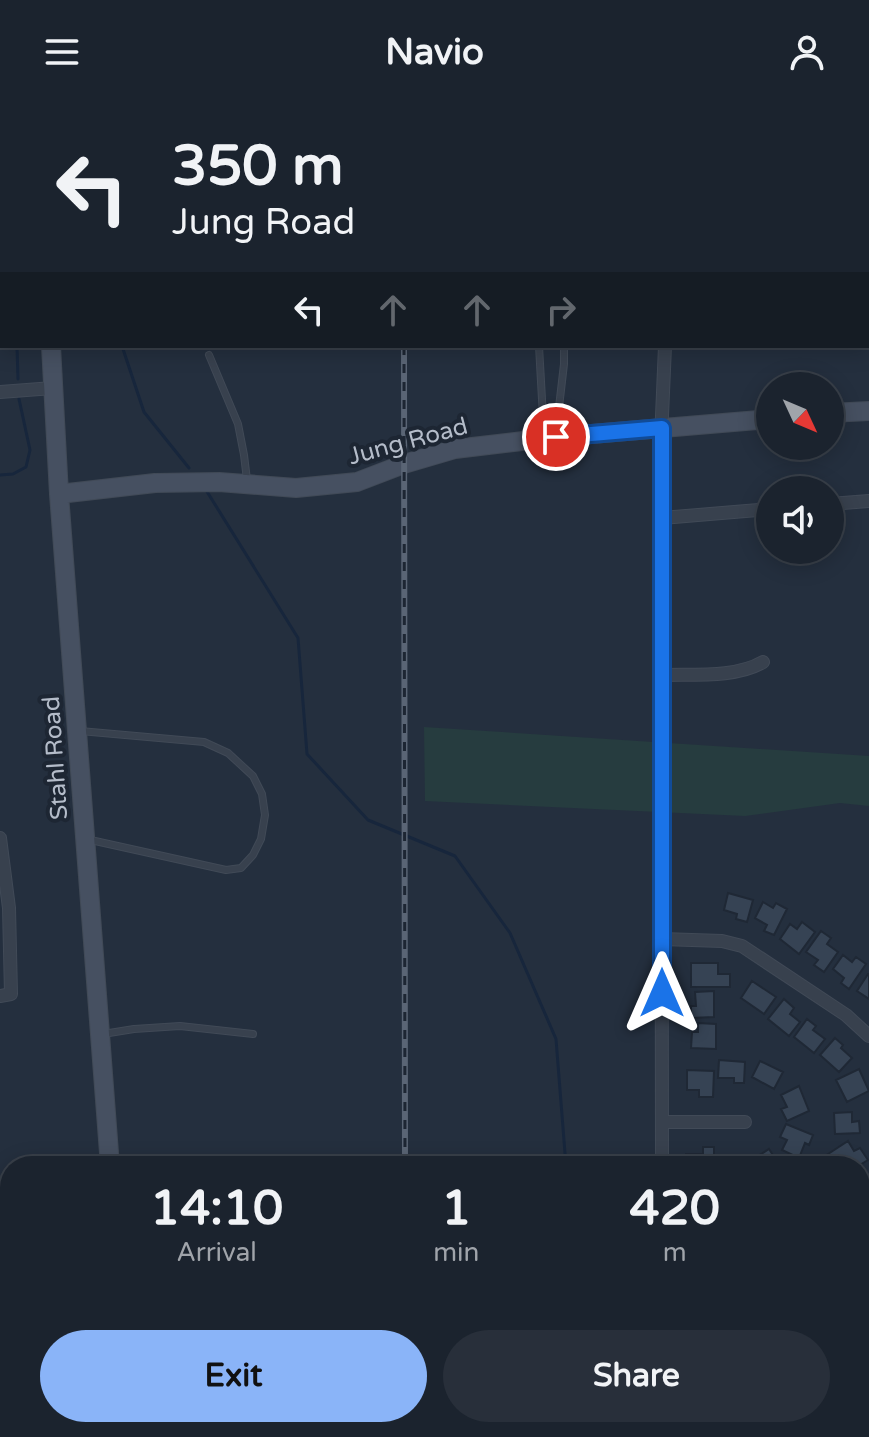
<!DOCTYPE html>
<style>
body{margin:0;font-family:"Varela Round",sans-serif;background:#282f3a;color:#f1f3f6;height:100vh;display:flex;flex-direction:column;font-size:30px;white-space:nowrap}
*{box-sizing:border-box;margin:0}
p{font-size:26px;color:#a0a4aa}
.icon{flex:none;width:44px;height:44px;fill:none;stroke:currentColor;stroke-width:2;stroke-linecap:round;stroke-linejoin:round}
.map{position:relative;flex:1;overflow:hidden}
.details{position:absolute;left:0px;top:1052px;width:870px;height:282px;display:flex;flex-direction:column;background:#1b232e;border-radius:32px 32px 0 0;box-shadow:0 4px 20px #0003,0 0 0 2px #39404a}
.details>*{flex:none}
.hud{position:absolute;left:0px;top:0px;width:870px;height:244px;box-shadow:0 4px 20px #0003,0 0 0 2px #39404a;background:#1b232e;color:#f1f3f6;overflow:hidden}
.needle{width:52px;rotate:134deg}
.buttons{position:absolute;left:756px;top:268px;display:grid;gap:16px}
.buttons a{display:grid;place-items:center;width:88px;height:88px;border-radius:50%;background:#1b232e;box-shadow:0 4px 20px #0003,0 0 0 2px #39404a;font-size:40px}
.pin{position:absolute;display:grid;place-items:center;width:68px;height:68px;color:#fff;margin:-34px;border:4px solid #fff;border-radius:50%;box-shadow:0 2px 8px #0007}
.me{position:absolute;width:88px;margin:-44px;rotate:0deg;stroke-linejoin:round;filter:drop-shadow(0 0 6px #0008)}
.turn{display:flex;align-items:center;gap:28px;height:168px;padding:0 40px;font-size:36px}
.turn .icon{width:104px;height:104px;stroke-width:2.5}
.turn b{display:block;font-size:56px;line-height:68px}
.lanes{display:flex;align-items:center;height:76px;padding:0 40px;background:#0003;justify-content:center;gap:40px;direction:ltr}
.lanes .off{opacity:.35}
.eta{display:flex;justify-content:space-evenly;align-items:center;height:136px;text-align:center}
.eta b{font-size:48px;font-weight:700;line-height:56px}
.action{display:flex;gap:16px;margin-top:auto;padding:16px 40px}
.action a{flex:1;height:92px;border-radius:48px;background:#8ab4f8;color:#111;font-size:32px;font-weight:700;line-height:92px;text-align:center}
.action a+a{background:#282f3a;color:#f1f3f6}
header{display:flex;justify-content:space-between;align-items:center;height:104px;padding:0 40px;background:#1b232e;font-size:36px;font-weight:700}
.map>svg:first-child{display:block}
.green{fill:#263c3f}
.lines{fill:none;stroke-linecap:round;stroke-linejoin:round}
.stream{stroke:#17263c;stroke-width:3}
.building{fill:#364354;stroke:#1f2835;stroke-width:2}
.lane-casing{stroke:#414a57;stroke-width:8}
.street-casing{stroke:#414a57;stroke-width:14}
.secondary-casing{stroke:#414a57;stroke-width:20}
.lane{stroke:#38414e;stroke-width:6}
.street{stroke:#38414e;stroke-width:12}
.secondary{stroke:#465061;stroke-width:18}
.rail-casing{stroke:#5a6575;stroke-width:6}
.rail{stroke:#1d2633;stroke-width:3;stroke-dasharray:9;stroke-linecap:butt}
.route-casing{stroke:#114b97;stroke-width:20}
.route{stroke:#1a73e8;stroke-width:14}
.labels{text-anchor:middle;stroke-width:8;stroke-linejoin:round;paint-order:stroke}
.street-label{font-size:24px;fill:#b4bcc9;stroke:#1d2633}
</style>
<header><svg class="icon" aria-label="menu" viewBox="0 0 24 24"><path d="M4 6h16M4 12h16M4 18h16"/></svg>Navio<svg class="icon" aria-label="person" viewBox="0 0 24 24"><circle cx="12" cy="8" r="4"/><path d="M4 21q1-7 8-7t8 7"/></svg></header>
<div class="map">
<svg width="869" height="1333" viewBox="0 0 869 1333">
<rect width="100%" height="100%" fill="#242f3e"/>
<path class="green" d="M424,623L869,652V702L840,699L745,712L425,697Z
M0,1278L10,1280V1324H125V1333H0Z"/>
<g class="lines">
<path class="stream" d="M16,0V2
M17,242L18,275
M122,242L144,308L189,364
M0,371L13,370L26,363L30,346L19,295
M206,386L298,534L307,650L368,716L455,752L510,829L556,935L566,1062
M538,1333L540,1324"/>
</g>
<path class="building" d="M728,789L753,796L747,818L736,815L737,810L724,806Z
M763,798L773,804L776,799L787,805L774,831L764,827L767,821L755,814Z
M802,818L815,828L799,850L780,835L790,820L797,825Z
M821,827L831,834L827,840L838,848L824,868L814,861L818,856L806,848Z
M843,851L852,858L856,853L866,860L849,885L841,879L844,874L833,865Z
M691,859H718V870H730V883H691Z
M868,870H869V895L857,887Z
M752,877L776,893L764,910L741,894Z
M714,887V913L691,914V902H696L695,888Z
M784,895L794,904L790,910L800,918L789,932L768,915Z
M807,915L816,922L813,926L825,935L814,949L794,933Z
M698,919L716,920V945L691,944L692,928H698Z
M835,934L843,941L841,944L852,954L839,968L820,951Z
M719,956L745,958L744,979H734V974H718Z
M760,957L783,968L774,985L752,973Z
M859,965L869,987L847,998L836,976Z
M687,966L714,967L713,993H699V986H687Z
M799,982L809,1007L787,1017L781,1005L787,1003L781,991Z
M852,1008V1018L859,1017L860,1029L835,1030L834,1009Z
M786,1020L813,1031L809,1041L805,1039L799,1054L782,1046L787,1036L780,1033Z
M848,1037L854,1047L860,1044L868,1056L858,1062H831L825,1052Z
M703,1043H714V1062H686V1050H703Z
M769,1045L780,1062H749L747,1059Z
M860,1121L869,1123V1144L860,1142Z
M860,1209L869,1212V1241L863,1239L865,1234L860,1233Z
M860,1258L869,1260V1285L860,1283L862,1277L860,1276Z
M722,1324L750,1325V1333H721Z
M771,1324L785,1325L783,1333H756L758,1326L770,1329Z"/>
<g class="lines">
<g class="lane-casing">
<path id="lane" d="M279,0L299,2L302,0
M548,0L596,2
M614,2V0
M539,242L544,331
M209,251L238,320L244,351L247,376
M556,329L564,260V242
M80,627L204,638L228,649L253,672L262,690L265,711L261,735L253,751L241,764L226,766L86,735
M103,930L134,925L180,922L253,930
M0,1299L5,1270
M0,1306L10,1320
M13,1324L19,1333
M103,1324L110,1333"/>
</g>
<g class="street-casing">
<path id="street" d="M721,2L722,0
M0,288L53,284
M830,400L869,397
M662,414L770,405
M662,571C694,570 736,574 763,558
M0,734L9,804L11,890L0,892
M662,835L722,837L742,842L846,911L869,932
M662,1018H745
M662,1062L661,335L665,242
M0,1170L10,1171
M860,1172L869,1174
M860,1318L861,1319
M687,1324L691,1333"/>
</g>
<g class="secondary-casing">
<path id="secondary" d="M51,2V0
M51,242L59,390L110,1062
M830,309L869,307
M59,390L155,379L219,378L296,384L357,378L404,360L455,345L556,333L770,315
M0,1266L10,1267
M146,1324L149,1333
M253,1324L290,1333
M181,1333L194,1324"/>
</g>
<use href="#lane" class="lane"/>
<use href="#street" class="street"/>
<use href="#secondary" class="secondary"/>
<g class="rail-casing">
<path id="rail" d="M405,2V0
M404,242L405,1062
M405,1333V1324"/>
</g>
<use href="#rail" class="rail"/>
</g>
<g class="lines">
<g class="route-casing">
<path id="route" d="M556,333L662,324V889"/>
</g>
<use href="#route" class="route"/>
</g>
<g class="labels">
<g class="street-label">
<text transform="translate(408 337) rotate(-15)" y="8">Jung Road</text>
<text transform="translate(55 654) rotate(-94)" y="8">Stahl Road</text>
</g>
</g>
</svg>
<div class="buttons">
<a><svg class="needle" viewBox="-14 -14 28 28"><path d="M0-13l5 13h-10z" fill="#e53935"/><path d="M0 13l5-13h-10z" fill="#a0a4aa"/></svg></a>
<a><svg class="icon" aria-label="sound" viewBox="0 0 24 24"><path d="M4 9h4l5-4v14l-5-4H4zM17 9q2 3 0 6"/></svg></a>
</div>
<div class="pin" style="left:556px;top:333px;background:#d93025"><svg class="icon" aria-label="arrive" viewBox="0 0 24 24"><path d="M6 21V4h12l-3 4 3 4H6"/></svg></div>
<svg class="me" style="left:662px;top:889px" viewBox="-20 -20 40 40"><path d="M0-17L14 15 0 8-14 15z" fill="#1a73e8" stroke="#fff" stroke-width="4"/></svg>
<div class="hud">
<div class="turn"><svg class="icon" aria-label="left" viewBox="0 0 24 24"><path d="M17 20v-9H6M10 6l-5 5 5 5"/></svg><div><b>350 m</b>Jung Road</div></div>
<div class="lanes"><svg class="icon" aria-label="left" viewBox="0 0 24 24"><path d="M17 20v-9H6M10 6l-5 5 5 5"/></svg><svg class="icon off" aria-label="ahead" viewBox="0 0 24 24"><path d="M12 20V5M6 11l6-6 6 6"/></svg><svg class="icon off" aria-label="ahead" viewBox="0 0 24 24"><path d="M12 20V5M6 11l6-6 6 6"/></svg><svg class="icon off" aria-label="right" viewBox="0 0 24 24"><path d="M7 20v-9h11M14 6l5 5-5 5"/></svg></div>
</div>
<section class="details">
<div class="eta">
<div><b>14:10</b><p>Arrival</p></div>
<div><b>1</b><p>min</p></div>
<div><b>420</b><p>m</p></div>
</div>
<div class="action"><a>Exit</a><a>Share</a></div>
</section>
</div>
